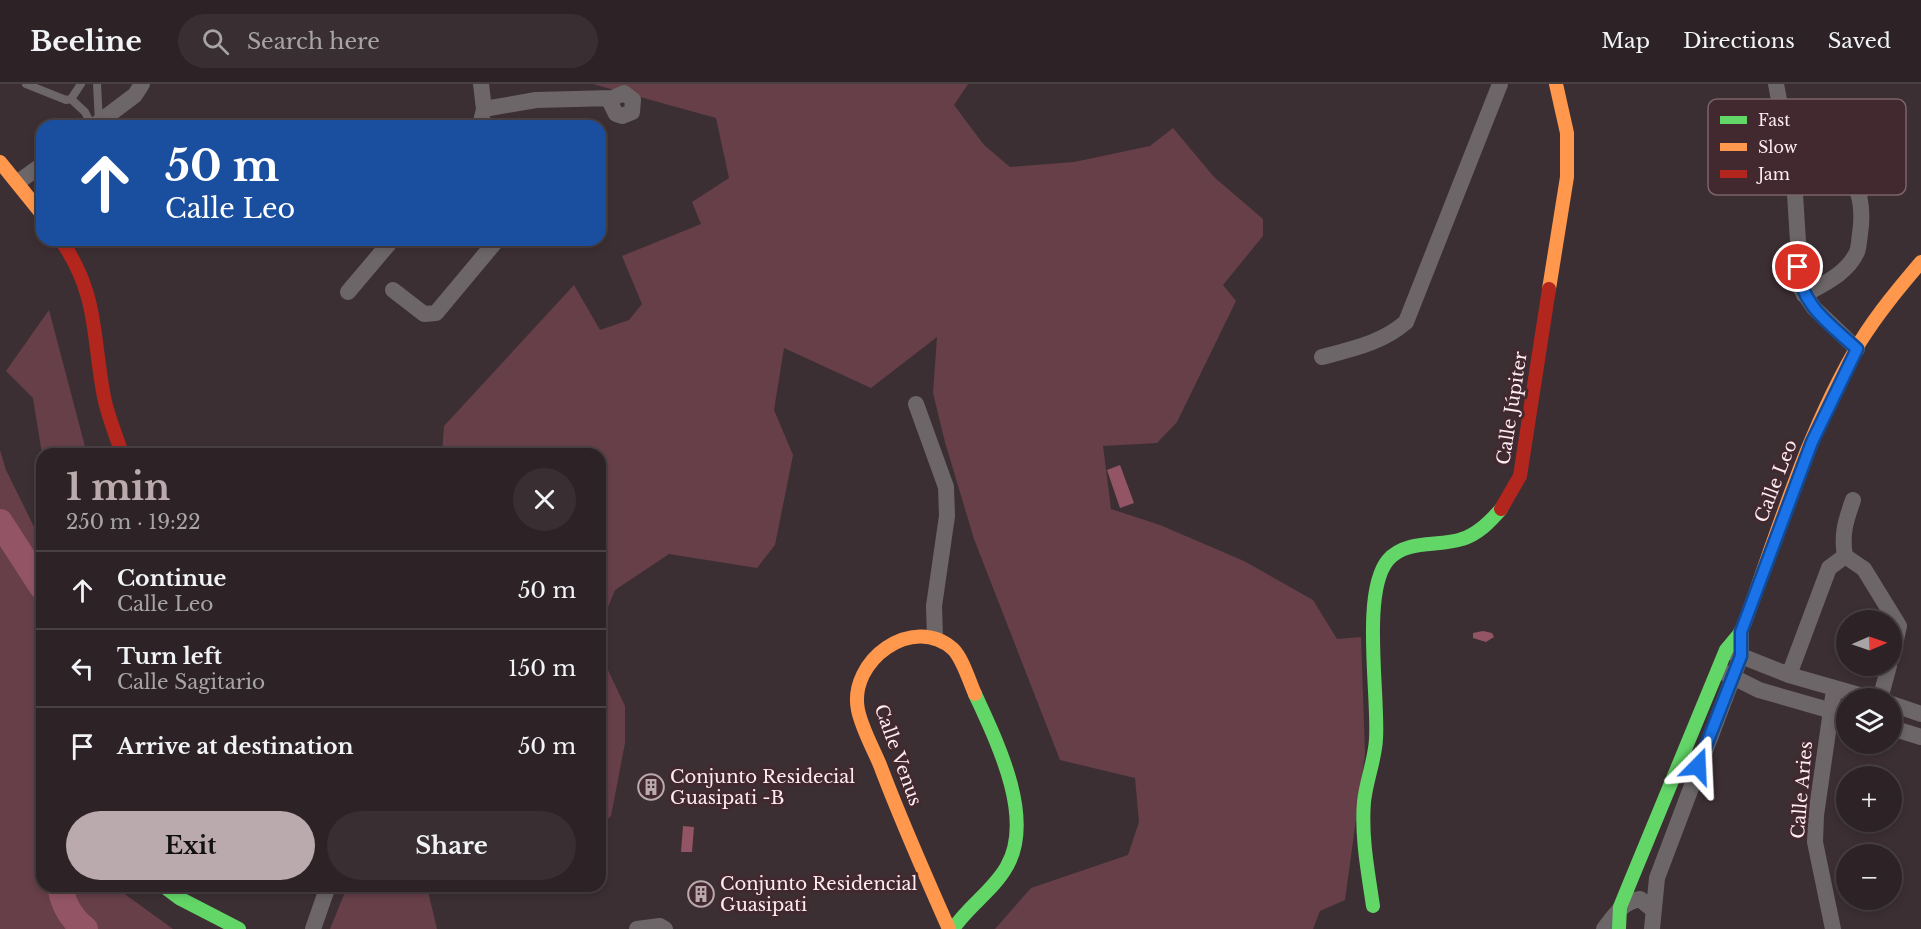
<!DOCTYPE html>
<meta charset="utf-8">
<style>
body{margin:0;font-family:"Libre Baskerville",serif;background:#392f32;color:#f1f3f6;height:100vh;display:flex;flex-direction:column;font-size:22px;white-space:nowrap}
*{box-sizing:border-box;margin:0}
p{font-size:20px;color:#a7a4a7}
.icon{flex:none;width:33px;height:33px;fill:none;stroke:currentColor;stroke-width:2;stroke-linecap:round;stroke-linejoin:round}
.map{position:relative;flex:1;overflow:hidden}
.sheet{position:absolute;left:36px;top:364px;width:570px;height:444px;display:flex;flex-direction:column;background:#2d2326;border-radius:18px;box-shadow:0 3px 9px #0003,0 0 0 2px #484043}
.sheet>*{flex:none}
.hud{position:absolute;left:36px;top:36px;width:570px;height:126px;border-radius:18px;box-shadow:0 3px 9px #0003,0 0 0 2px #484043;background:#1a4fa0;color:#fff;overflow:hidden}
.needle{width:39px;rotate:88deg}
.controls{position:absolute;left:1836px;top:526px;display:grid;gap:12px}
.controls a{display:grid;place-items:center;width:66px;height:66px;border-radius:50%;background:#2d2326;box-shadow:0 3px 9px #0003,0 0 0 2px #484043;font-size:30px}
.pin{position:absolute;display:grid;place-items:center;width:51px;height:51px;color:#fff;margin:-26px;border:3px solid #fff;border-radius:50%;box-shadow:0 2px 6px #0007}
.me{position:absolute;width:66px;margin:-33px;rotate:21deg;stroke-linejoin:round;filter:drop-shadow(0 0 4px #0008)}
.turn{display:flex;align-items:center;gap:21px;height:126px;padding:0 30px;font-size:27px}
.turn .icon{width:78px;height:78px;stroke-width:2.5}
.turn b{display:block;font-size:42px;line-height:51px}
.round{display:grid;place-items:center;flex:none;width:63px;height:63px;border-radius:32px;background:#392f32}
.summary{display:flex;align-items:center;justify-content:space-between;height:102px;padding:0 30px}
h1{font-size:36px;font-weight:700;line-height:45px;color:#baaaae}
.action{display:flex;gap:12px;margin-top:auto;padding:12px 30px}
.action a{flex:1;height:69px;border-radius:36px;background:#baaaae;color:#111;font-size:24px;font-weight:700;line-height:69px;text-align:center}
.action a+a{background:#392f32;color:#f1f3f6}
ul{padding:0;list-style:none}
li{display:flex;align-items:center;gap:18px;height:78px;padding:0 30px;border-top:2px solid #484043}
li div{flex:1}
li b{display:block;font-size:22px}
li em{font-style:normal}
header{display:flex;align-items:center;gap:36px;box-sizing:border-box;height:84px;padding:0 30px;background:#2d2326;border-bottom:2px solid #484043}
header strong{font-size:28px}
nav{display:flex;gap:33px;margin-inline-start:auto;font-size:21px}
.search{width:420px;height:54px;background:#392f32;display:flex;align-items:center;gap:15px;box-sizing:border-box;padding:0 21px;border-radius:33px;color:#a7a4a7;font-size:22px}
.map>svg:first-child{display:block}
.green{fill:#663f49}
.water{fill:#935566}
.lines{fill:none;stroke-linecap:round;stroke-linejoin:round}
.river{stroke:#935566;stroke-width:26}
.lane{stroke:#6c6668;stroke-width:8}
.street{stroke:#6c6668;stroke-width:16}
.fast{stroke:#63d668;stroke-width:14}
.slow{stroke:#ff974d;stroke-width:14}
.jam{stroke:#b3261e;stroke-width:14}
.route-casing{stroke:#114b97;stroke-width:15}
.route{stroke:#1a73e8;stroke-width:10}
.labels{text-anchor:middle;stroke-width:6;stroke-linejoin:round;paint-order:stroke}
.street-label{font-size:18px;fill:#feedf0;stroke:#422930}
.poi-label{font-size:18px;fill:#feedf0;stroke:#422930;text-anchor:start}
.key{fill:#422930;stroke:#7a646a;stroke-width:1.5}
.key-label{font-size:16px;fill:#feedf0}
</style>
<header>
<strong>Beeline</strong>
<div class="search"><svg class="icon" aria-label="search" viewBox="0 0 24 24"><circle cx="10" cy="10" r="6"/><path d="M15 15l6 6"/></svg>Search here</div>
<nav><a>Map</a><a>Directions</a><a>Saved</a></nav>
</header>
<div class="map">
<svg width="1921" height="845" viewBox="0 0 1921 845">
<rect width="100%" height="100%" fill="#3c2f33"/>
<path class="green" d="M593,0H968L954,21L984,61L1010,83L1074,78L1150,62L1173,44L1214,93L1263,135V152L1223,201L1236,217L1177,338L1157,359L1103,362L1111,425L1160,441L1244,477L1313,516L1337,555L1361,553L1365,670L1345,816L1320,827L1313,845H995L1031,804L1128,771L1139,738L1135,694L1060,676L974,455L945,358L933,309L937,253L871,304L784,264L774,326L793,371L775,461L757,484L669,470L615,506L602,538L607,584L625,622V659L611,732L600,741V370H442L444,342L574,201L600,246L629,236L642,220L622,172L701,140L692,118L729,94L716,34Z
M49,226L87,370H42L33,314L6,287Z
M0,366L6,386L42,459V802L115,803L173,845H0Z
M347,803H427L437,845H330Z"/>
<path class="water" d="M1120,381L1134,419L1120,424L1107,386Z
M1483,547L1492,549L1494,553L1486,558L1473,554V549Z
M683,742L694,743L692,768H681Z"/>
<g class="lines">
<path class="river" d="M0,438L42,503
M60,802C63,820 70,834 85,845"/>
<path class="lane" d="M26,0L66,16L71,15L81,0
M97,0L99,38
M71,15L85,28L92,42"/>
<path class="street" d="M1776,0L1794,94L1801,205L1814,224L1857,265
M484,25L536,16L613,14L624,9L633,16L632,28L622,32L616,30L611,20L613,14
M94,42L135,11L142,0
M480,42L484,25L481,0
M1787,53C1799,53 1807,56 1817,62C1853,83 1866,110 1860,150C1859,156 1859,163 1857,168C1847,190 1823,200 1804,211
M18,98L42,81
M393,206L424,230L436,229L497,156
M348,208L392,156
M1322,273C1352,265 1382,259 1406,238L1500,0
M916,320L946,403L947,432L934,522L935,554
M1845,472C1841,450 1846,436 1853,416
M1731,568L1789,591L1873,615
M1723,588L1759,606L1846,631
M1789,591L1829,484L1845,472L1864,485L1899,542L1892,574
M1880,615L1889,582
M1892,620L1921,630
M1892,644L1921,653
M313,845L328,802
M637,845L660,842L665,845
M1604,845C1614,832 1622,818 1640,815L1652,825
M1652,845L1657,794L1741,572V548
M1833,845L1815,758L1816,731L1834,606"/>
<path class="fast" d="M163,802L179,814L239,845
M1373,822C1368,788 1361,752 1364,718C1366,697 1375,676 1376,655C1379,612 1361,508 1388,476C1406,455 1439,463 1462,455C1478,450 1490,438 1501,425
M953,845C968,822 994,806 1007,782C1035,733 996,656 975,610
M1619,845L1620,823L1629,801L1726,566L1741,548L1745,538"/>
<path class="slow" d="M0,78L42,130
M1549,205L1567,93V49L1556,0
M1745,538C1779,444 1808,345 1860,258C1878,229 1899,204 1921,178
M949,845C925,791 901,737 880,681C873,664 862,645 858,626C848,577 913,529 953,565C963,575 969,597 975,610"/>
<path class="jam" d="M61,156C99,212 92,251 104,313C108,333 116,351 122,370
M1501,425L1520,392L1549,205"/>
</g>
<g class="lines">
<g class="route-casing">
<path id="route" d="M1698,682L1741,572V548L1812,358L1857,265C1830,240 1801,222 1798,183"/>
</g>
<use href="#route" class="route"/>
</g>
<defs>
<g id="building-ring" transform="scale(1.35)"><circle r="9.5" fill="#422930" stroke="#baaaae" stroke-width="1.5"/><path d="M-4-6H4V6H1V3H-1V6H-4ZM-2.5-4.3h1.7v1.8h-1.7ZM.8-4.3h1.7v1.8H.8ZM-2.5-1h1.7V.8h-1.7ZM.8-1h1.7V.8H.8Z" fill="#baaaae"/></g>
</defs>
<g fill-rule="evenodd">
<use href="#building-ring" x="651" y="703"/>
<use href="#building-ring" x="701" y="810"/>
</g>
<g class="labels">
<g class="street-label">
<text transform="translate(1512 324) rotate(-81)" y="6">Calle Júpiter</text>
<text transform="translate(1776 397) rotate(-69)" y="6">Calle Leo</text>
<text transform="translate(898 671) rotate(70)" y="6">Calle Venus</text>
<text transform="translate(1802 706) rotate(-85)" y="6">Calle Aries</text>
</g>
<g class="poi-label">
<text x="670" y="699">Conjunto Residecial<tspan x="670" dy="21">Guasipati -B</tspan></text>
<text x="720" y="806">Conjunto Residencial<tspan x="720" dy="21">Guasipati</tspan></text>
</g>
</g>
<rect x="1708" y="15" width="198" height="96" rx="9" class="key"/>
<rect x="1720" y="32" width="27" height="8" fill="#63d668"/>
<rect x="1720" y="59" width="27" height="8" fill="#ff974d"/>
<rect x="1720" y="86" width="27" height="8" fill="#b3261e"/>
<g class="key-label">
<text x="1758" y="42">Fast</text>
<text x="1758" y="69">Slow</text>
<text x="1758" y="96">Jam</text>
</g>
</svg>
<div class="controls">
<a><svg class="needle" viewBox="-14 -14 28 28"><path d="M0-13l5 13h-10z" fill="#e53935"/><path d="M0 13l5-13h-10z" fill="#a7a4a7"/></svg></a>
<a><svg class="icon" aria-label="layers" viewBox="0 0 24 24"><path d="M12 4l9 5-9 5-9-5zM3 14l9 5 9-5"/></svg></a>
<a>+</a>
<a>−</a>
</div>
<div class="pin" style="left:1798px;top:183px;background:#d93025"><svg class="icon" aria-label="arrive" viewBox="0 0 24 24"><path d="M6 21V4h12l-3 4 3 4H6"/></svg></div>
<svg class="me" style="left:1698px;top:682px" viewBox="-20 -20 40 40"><path d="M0-17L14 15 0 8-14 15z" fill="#1a73e8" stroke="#fff" stroke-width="4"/></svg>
<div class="hud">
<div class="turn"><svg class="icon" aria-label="ahead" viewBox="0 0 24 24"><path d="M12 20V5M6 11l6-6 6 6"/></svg><div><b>50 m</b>Calle Leo</div></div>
</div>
<section class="sheet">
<div class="summary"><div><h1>1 min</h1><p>250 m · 19:22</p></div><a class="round"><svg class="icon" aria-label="close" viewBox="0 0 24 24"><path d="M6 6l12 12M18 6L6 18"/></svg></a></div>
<ul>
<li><svg class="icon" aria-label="ahead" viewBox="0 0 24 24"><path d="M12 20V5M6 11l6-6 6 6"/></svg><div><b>Continue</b><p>Calle Leo</p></div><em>50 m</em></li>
<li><svg class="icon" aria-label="left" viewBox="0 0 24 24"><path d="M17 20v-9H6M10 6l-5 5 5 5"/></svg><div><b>Turn left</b><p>Calle Sagitario</p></div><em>150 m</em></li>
<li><svg class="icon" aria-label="arrive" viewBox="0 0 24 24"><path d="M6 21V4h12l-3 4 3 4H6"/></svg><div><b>Arrive at destination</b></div><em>50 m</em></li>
</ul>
<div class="action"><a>Exit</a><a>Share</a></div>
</section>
</div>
